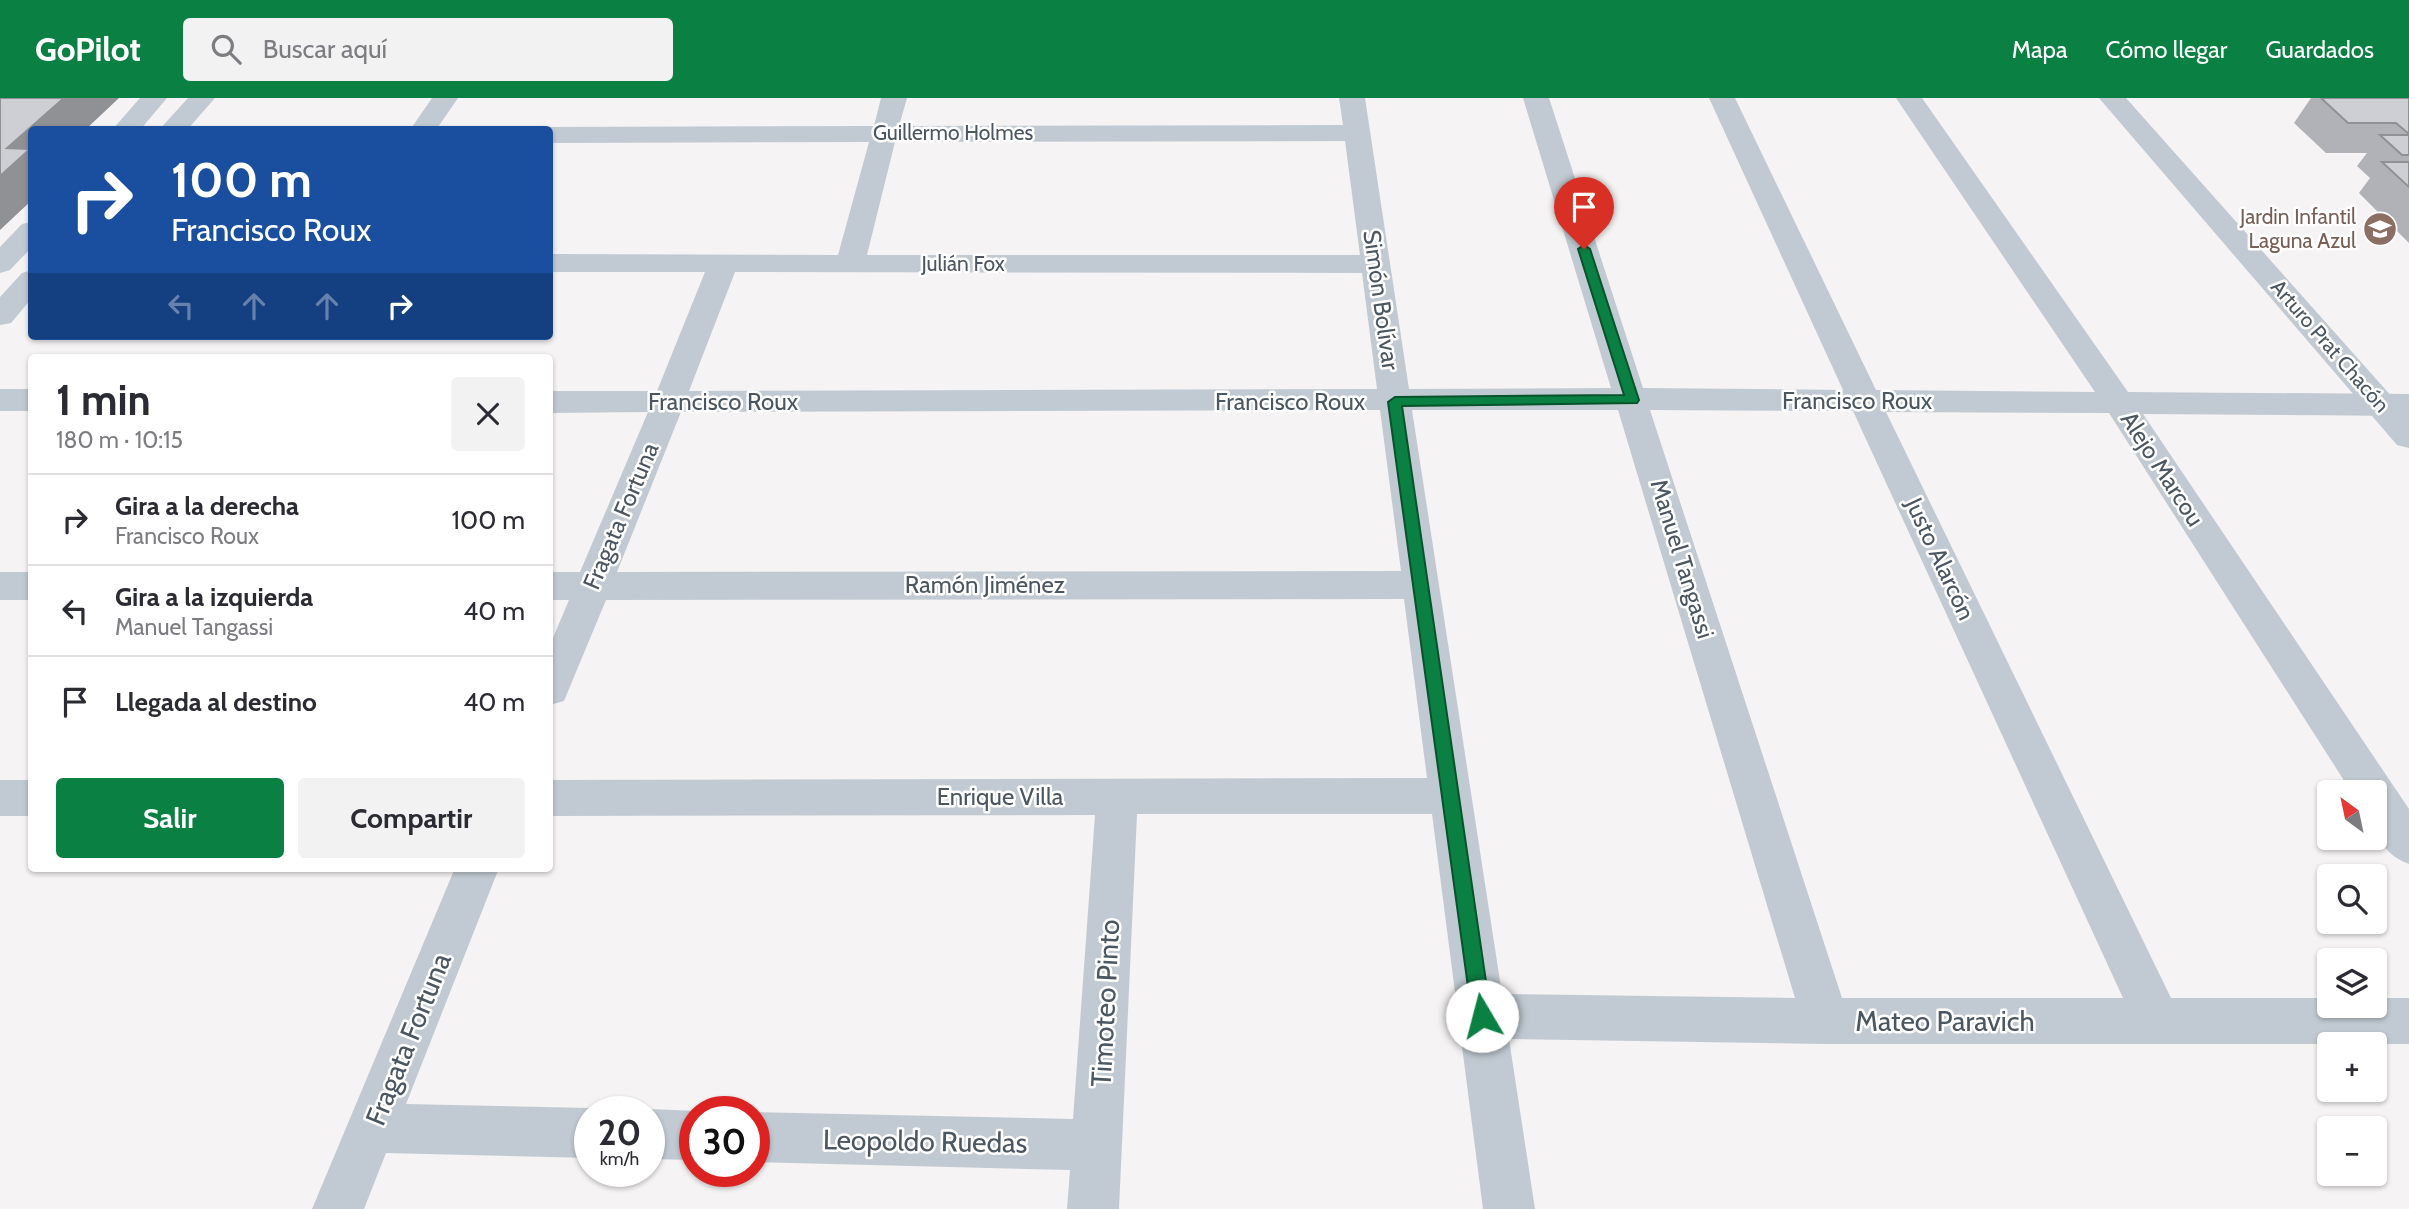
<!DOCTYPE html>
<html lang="es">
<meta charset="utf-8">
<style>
body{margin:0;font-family:Cabin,sans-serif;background:#f2f2f3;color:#2b2b33;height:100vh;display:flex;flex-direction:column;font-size:26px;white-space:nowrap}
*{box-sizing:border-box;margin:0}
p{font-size:23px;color:#7c7c81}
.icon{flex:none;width:38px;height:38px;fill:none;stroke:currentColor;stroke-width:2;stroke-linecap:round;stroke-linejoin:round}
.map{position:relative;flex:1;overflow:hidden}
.drawer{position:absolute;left:28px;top:256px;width:525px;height:518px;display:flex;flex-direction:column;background:#fff;border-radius:7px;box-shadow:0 2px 5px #0004}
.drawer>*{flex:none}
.guide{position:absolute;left:28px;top:28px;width:525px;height:214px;border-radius:7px;box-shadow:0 2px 5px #0004;background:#1a4fa0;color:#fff;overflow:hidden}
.needle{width:46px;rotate:327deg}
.tools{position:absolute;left:2317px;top:682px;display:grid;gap:14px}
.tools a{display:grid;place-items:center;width:70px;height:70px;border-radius:7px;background:#fff;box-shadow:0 2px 5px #0004;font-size:35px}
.speed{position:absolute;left:574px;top:998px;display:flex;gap:14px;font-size:35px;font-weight:700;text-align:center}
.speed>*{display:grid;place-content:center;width:91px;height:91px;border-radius:50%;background:#fff;box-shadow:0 2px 5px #0004;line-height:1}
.speed small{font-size:18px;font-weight:400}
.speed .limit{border:10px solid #d22;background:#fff;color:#111}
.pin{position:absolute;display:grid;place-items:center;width:60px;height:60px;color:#fff;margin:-72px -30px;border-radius:50% 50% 50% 0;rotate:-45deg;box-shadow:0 0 7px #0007}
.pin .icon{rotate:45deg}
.me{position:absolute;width:77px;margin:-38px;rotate:352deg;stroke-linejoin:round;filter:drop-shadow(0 0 5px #0008)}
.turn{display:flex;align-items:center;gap:24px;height:147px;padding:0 28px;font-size:32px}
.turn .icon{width:91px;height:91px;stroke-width:2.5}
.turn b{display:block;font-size:49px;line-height:60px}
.lanes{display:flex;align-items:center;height:66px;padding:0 28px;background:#0003;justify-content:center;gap:35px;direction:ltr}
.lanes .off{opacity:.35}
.round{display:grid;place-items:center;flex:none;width:74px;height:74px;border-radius:7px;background:#f2f2f3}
.summary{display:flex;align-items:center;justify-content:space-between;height:119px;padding:0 28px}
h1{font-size:42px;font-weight:700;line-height:52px}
.primary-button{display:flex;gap:14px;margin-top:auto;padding:14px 28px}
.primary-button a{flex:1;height:80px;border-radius:7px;background:#0b8043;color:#fff;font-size:28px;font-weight:700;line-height:80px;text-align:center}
.primary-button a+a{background:#f2f2f3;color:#2b2b33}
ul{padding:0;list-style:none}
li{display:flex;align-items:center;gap:21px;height:91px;padding:0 28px;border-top:2px solid #e1e1e2}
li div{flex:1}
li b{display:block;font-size:26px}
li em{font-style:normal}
header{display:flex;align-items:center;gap:42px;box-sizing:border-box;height:98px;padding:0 35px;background:#0b8043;color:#fff}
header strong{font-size:33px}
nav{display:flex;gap:38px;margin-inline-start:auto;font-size:24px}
.search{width:490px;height:63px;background:#f2f2f3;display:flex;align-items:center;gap:18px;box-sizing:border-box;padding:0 24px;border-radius:7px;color:#7c7c81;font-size:26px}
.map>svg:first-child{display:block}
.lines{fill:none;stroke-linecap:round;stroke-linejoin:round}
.minor{fill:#c1cad2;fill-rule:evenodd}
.tertiary{fill:#c1cad2;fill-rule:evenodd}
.wall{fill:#b0b2b7}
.shaded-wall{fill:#909195}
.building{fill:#cdcfd5;stroke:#909195;stroke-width:2}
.route{fill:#0b8043;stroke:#07532c;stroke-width:2}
.labels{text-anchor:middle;stroke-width:5;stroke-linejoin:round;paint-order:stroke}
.far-street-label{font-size:21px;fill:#4a5661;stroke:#fff}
.far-education-label{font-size:21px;fill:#785e54;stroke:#fff;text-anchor:end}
.street-label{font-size:24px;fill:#4a5661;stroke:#fff}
.near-street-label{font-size:28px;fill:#4a5661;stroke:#fff}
</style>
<header>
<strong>GoPilot</strong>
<div class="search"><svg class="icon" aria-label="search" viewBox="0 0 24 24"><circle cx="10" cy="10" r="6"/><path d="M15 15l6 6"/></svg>Buscar aquí</div>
<nav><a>Mapa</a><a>Cómo llegar</a><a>Guardados</a></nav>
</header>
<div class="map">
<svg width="2409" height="1111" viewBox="0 0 2409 1111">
<rect width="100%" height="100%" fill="#f5f3f3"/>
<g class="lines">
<path class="minor" d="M432,0H458L436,32H410Z
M881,0H907L899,28L1343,27L1339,0H1365L1409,291L1611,290L1523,0H1549L1643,290L1843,292L1709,0H1735L1876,292L2095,294L1896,0H1922L2128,294L2409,296V318L2143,316L2409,711V766C2374,753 2375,726 2375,695H2352L2109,315L1886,314L2171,900H2329V908H2375V900H2409V946H1826L1509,941L1535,1111H1483L1432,716H1137L1119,1111H1067L1070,1072L754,1064V1014L1073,1021L1095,717L550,718V682L1427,680L1404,501L606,502L564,603L550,607V547L569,502H550V474H580L648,314L550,315V293H657L705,174H550V156L838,157L869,44L550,45V32H541L550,29L874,28ZM1345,43L1360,157H867L895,44ZM735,174L1362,175L1377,291L689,293ZM1380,312L1401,473L617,474L681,314ZM1412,312H1618L1795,900L1502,896ZM1650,312L1853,313L2123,900H1842Z
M0,291H32V313H0Z
M0,474H32V502H0Z
M0,682H32V718H0Z
M455,770H499L406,1006L590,1010L598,1013H590V1060L386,1055L364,1111H312Z
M649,1011L698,1013H695V1062L649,1061V1013H644Z"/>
<path class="tertiary" d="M140,0H167L140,32H112Z
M188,0H215L187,32H159Z
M2099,0H2126L2409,318V350L2397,347Z
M32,124V149L10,172L0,175V149L22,126Z
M32,172V200L11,225L0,227V199L22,175Z"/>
</g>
<path class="wall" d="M2311,0H2409V145L2359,95L2370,80L2357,68L2367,55H2326L2294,25Z"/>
<path class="shaded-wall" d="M64,0H119L85,32H32V102L0,132V78L7,50Z"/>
<path class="building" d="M0,0H64L7,50L30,51L0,78Z
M2321,0H2409V36L2396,25H2348Z
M2380,37H2409V57H2402Z
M2382,64H2409V89Z"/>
<path class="route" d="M1584,147L1590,151L1639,302L1637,305L1402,308L1491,918L1489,925L1482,928L1475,925L1472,918L1388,304L1395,299L1624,297L1578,151Z"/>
<defs>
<g id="school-disc" transform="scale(1.75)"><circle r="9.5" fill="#8d6e63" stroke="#fff"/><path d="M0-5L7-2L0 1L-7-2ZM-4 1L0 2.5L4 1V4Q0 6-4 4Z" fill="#fff"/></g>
</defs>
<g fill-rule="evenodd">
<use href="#school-disc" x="2380" y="131"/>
</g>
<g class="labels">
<g class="far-street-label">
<text x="953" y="42">Guillermo Holmes</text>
<text x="963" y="173">Julián Fox</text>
<text transform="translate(2330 248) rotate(49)" y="7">Arturo Prat Chacón</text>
</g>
<g class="far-education-label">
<text x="2356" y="126">Jardin Infantil<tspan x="2356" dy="24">Laguna Azul</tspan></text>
</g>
<g class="street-label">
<text transform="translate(1381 202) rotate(82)" y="8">Simón Bolívar</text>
<text x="1857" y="311">Francisco Roux</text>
<text x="723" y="312">Francisco Roux</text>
<text x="1290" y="312">Francisco Roux</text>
<text transform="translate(2162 371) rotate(57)" y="8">Alejo Marcou</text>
<text transform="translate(621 418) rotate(-67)" y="8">Fragata Fortuna</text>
<text transform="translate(1682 461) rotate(73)" y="8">Manuel Tangassi</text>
<text transform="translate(1940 461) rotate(65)" y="8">Justo Alarcón</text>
<text x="985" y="495">Ramón Jiménez</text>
<text x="1000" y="707">Enrique Villa</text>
</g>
<g class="near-street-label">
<text transform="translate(1105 905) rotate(-87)" y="10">Timoteo Pinto</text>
<text x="1945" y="933">Mateo Paravich</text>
<text transform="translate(408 941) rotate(-68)" y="10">Fragata Fortuna</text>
<text transform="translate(925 1043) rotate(1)" y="10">Leopoldo Ruedas</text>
</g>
</g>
</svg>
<div class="tools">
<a><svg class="needle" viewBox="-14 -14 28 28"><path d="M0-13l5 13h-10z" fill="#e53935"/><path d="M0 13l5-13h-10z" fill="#7c7c81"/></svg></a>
<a><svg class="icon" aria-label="search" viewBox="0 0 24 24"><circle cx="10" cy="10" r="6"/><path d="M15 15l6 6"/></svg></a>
<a><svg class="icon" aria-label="layers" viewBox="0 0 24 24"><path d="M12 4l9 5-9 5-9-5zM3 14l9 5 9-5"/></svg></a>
<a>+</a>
<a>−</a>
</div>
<div class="speed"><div>20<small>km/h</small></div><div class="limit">30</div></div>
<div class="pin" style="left:1584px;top:151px;background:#d93025"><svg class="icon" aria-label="arrive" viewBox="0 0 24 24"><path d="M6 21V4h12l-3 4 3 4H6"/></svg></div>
<svg class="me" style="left:1482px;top:918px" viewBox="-20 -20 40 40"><circle r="19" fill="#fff"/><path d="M0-13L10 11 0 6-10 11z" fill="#0b8043"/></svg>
<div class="guide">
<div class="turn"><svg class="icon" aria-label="right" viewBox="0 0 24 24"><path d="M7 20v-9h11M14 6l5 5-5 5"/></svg><div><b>100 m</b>Francisco Roux</div></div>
<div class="lanes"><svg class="icon off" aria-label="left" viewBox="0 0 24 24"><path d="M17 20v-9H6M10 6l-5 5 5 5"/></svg><svg class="icon off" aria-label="ahead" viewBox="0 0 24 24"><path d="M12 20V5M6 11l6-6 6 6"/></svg><svg class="icon off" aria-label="ahead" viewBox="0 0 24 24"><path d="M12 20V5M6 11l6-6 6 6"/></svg><svg class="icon" aria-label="right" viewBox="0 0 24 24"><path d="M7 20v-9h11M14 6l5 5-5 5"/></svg></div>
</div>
<section class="drawer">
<div class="summary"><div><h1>1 min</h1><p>180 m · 10:15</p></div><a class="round"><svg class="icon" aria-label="close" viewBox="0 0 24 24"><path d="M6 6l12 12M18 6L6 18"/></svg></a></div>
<ul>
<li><svg class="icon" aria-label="right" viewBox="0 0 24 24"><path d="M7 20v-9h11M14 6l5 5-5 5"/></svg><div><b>Gira a la derecha</b><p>Francisco Roux</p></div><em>100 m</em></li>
<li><svg class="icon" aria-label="left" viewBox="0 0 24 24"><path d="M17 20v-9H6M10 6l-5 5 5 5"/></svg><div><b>Gira a la izquierda</b><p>Manuel Tangassi</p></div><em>40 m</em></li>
<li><svg class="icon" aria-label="arrive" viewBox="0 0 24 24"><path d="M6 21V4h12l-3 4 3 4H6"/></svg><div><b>Llegada al destino</b></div><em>40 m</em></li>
</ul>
<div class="primary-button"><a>Salir</a><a>Compartir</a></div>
</section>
</div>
